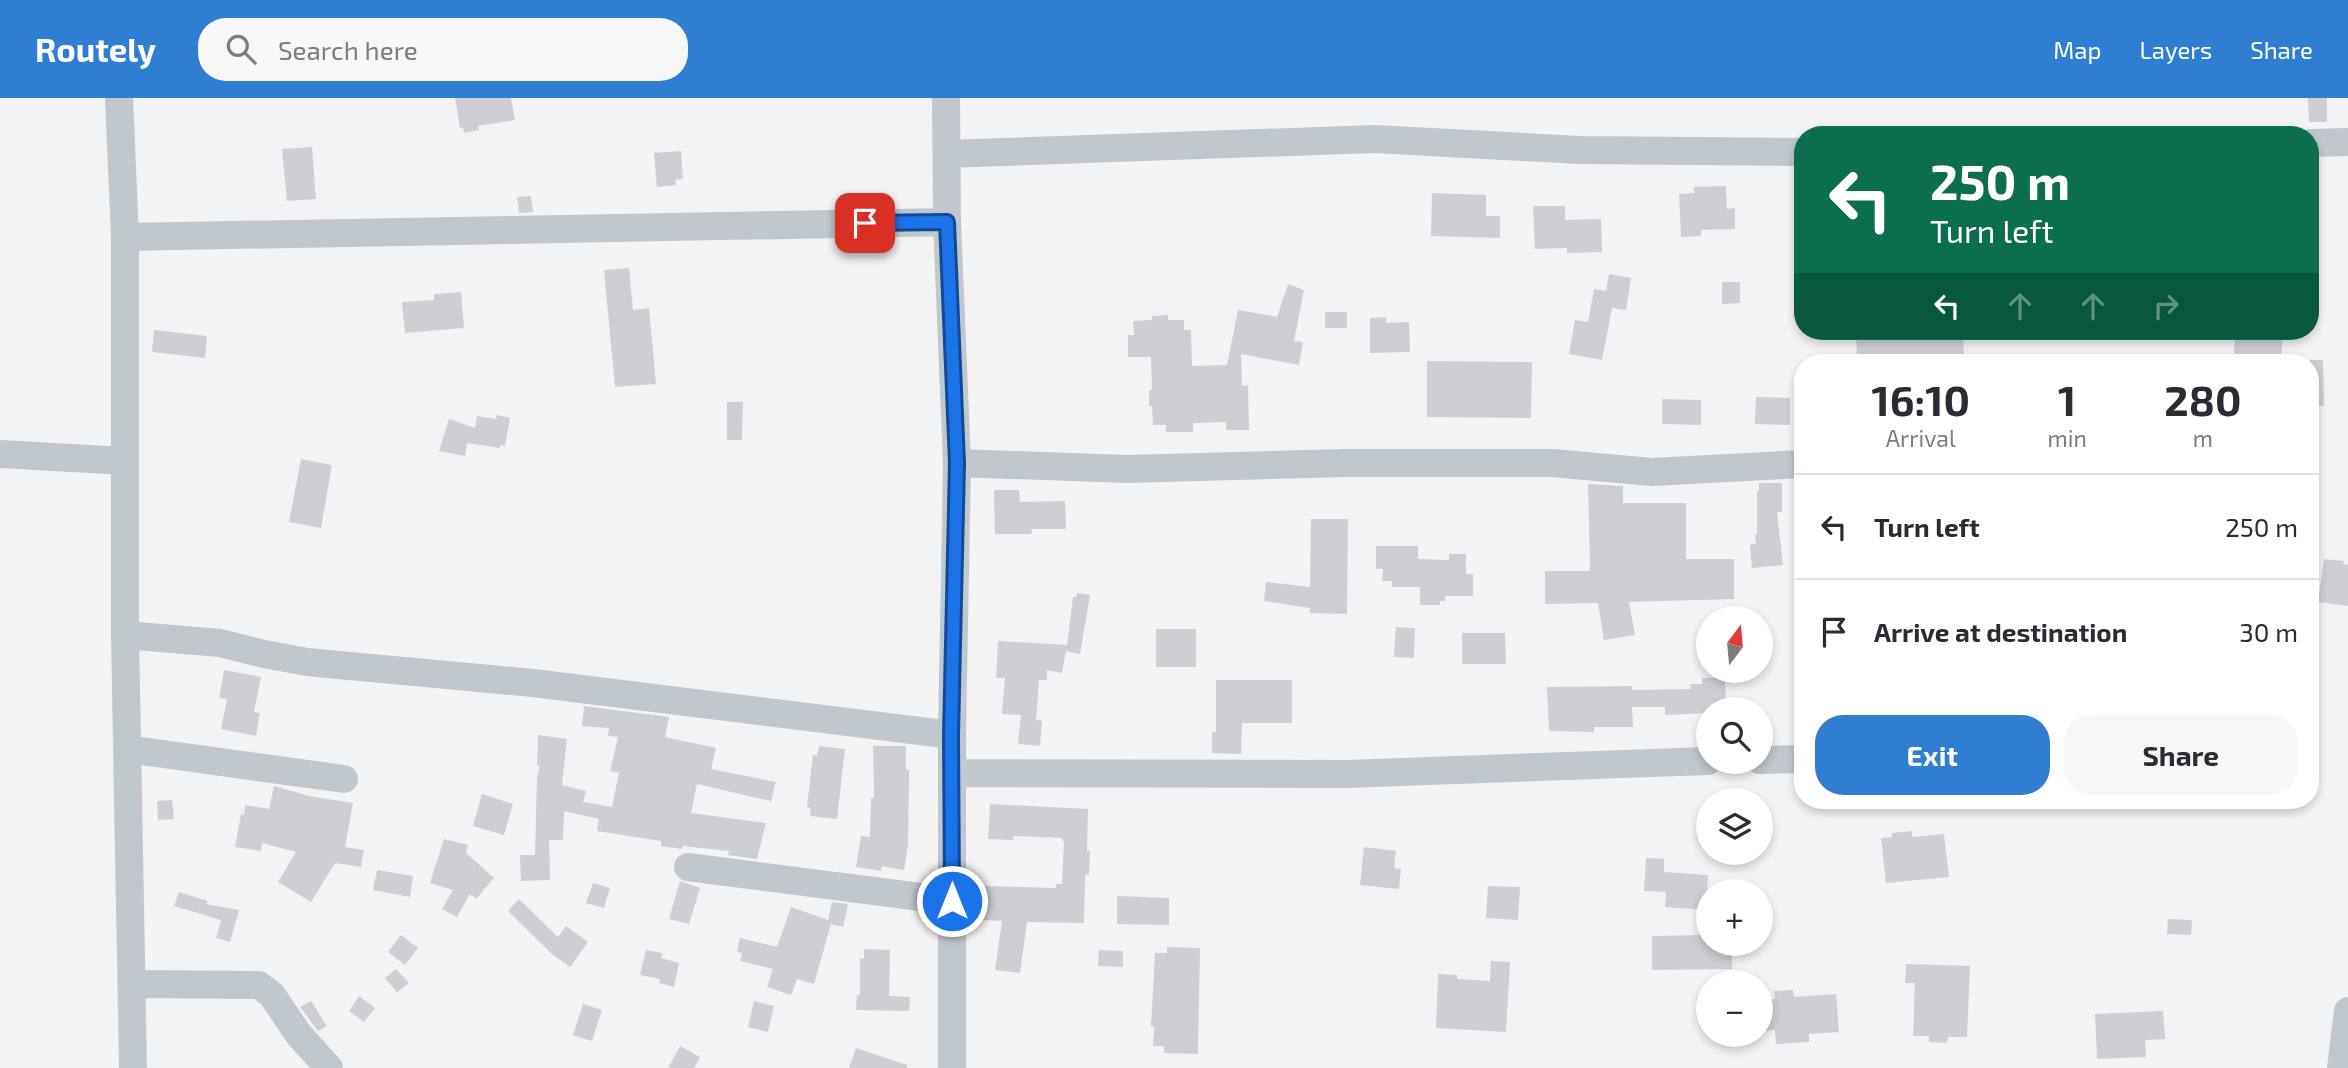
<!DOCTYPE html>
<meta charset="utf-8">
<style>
body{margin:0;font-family:"Exo 2",sans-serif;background:#f7f7f7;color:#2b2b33;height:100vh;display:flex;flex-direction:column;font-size:26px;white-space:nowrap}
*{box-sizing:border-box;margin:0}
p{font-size:23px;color:#7c7c81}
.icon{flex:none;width:38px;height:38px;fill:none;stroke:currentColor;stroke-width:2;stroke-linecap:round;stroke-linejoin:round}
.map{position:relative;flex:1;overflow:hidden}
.panel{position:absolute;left:1794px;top:256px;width:525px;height:455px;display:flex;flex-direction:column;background:#fff;border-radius:28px;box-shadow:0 4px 10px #0003}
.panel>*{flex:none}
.guide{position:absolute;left:1794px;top:28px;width:525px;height:214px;border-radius:28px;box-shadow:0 4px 10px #0003;background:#0b6e4f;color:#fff;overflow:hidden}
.needle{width:46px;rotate:16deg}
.controls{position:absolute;left:1696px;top:508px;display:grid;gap:14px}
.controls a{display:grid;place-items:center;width:77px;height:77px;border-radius:50%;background:#fff;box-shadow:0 4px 10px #0003;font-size:35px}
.pin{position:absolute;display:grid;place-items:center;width:60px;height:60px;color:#fff;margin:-30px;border-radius:14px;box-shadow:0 4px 10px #0006}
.me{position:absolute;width:77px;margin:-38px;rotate:0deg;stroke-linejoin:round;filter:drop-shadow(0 0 5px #0008)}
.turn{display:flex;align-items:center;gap:24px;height:147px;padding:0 21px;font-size:32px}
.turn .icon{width:91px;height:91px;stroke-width:2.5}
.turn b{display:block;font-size:49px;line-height:60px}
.lanes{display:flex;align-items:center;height:66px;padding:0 21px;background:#0003;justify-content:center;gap:35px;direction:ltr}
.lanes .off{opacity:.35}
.eta{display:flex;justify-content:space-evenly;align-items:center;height:119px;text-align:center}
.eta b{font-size:42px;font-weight:700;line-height:49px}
.primary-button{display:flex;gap:14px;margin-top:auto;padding:14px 21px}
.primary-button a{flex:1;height:80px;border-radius:28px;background:#2f7ed2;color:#fff;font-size:28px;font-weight:700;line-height:80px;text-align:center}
.primary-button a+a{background:#f7f7f7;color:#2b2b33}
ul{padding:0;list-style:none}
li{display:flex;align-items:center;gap:21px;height:105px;padding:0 21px;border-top:2px solid #e1e1e2}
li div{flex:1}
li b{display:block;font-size:26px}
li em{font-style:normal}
header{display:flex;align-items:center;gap:42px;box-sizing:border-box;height:98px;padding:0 35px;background:#2f7ed2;color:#fff}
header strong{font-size:33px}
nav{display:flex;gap:38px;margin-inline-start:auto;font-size:24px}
.search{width:490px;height:63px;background:#f7f7f7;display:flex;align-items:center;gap:18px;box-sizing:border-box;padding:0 24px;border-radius:28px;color:#7c7c81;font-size:26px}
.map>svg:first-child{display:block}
.building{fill:#cdcfd4}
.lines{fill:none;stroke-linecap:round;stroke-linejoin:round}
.minor{stroke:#c0c7cd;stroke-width:28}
.route-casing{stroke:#114b97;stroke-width:18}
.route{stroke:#1a73e8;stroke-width:12}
</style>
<header>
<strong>Routely</strong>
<div class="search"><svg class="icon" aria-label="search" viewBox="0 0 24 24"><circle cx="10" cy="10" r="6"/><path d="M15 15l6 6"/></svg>Search here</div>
<nav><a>Map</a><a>Layers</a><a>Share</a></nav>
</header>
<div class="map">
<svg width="2348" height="970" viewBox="0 0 2348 970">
<rect width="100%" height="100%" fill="#f4f3f3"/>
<path class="building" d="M455,0H511L515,22L478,28L479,32L464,35L463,30H460Z
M2308,0H2327V24H2309Z
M312,49L316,101L287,103L282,51Z
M681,53L683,81L675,82L676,87L657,89L654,55Z
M1726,88L1727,111L1735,110V131L1701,132V138L1681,139L1679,96L1694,95V89Z
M1432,95L1486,97V118H1500V140L1431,138Z
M531,98L533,114L519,115L517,99Z
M1533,108H1565V122L1601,121L1602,154L1567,155V150L1535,151Z
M629,170L633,212L649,210L656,286L615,289L604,172Z
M1609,176L1631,180L1626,212L1612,210L1602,262L1569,256L1575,222L1588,224L1594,191L1606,193Z
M1722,184H1740V205L1722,206Z
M1288,186L1304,192L1294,243L1303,244L1299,267L1241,256L1242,288L1248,287L1249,332H1226V324L1193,325V334H1166V327H1153L1152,308H1149V292H1152L1151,259H1128V237H1134L1133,223L1152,222V218L1168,217V222H1184V232H1191L1192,268L1227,267L1238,212L1277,219Z
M461,194L464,230L405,235L402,204L434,202V196Z
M1325,214H1347V230H1325Z
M1386,219V225L1409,224L1410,254L1370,255V220Z
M154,232L207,238L205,260L152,254Z
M1856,233H1963L1964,259L1891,258V262L1857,263Z
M2235,233H2283L2281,263L2248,264V260L2234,259Z
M2310,262H2323L2324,308H2310Z
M1427,263L1532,264L1531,320L1427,319Z
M1756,299L1790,300V327L1755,326Z
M1662,301L1701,302V327L1662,326Z
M727,304H743L742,342H727Z
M496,317L510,320L505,348L500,347V350L467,345L465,358L439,353L449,321L475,330L477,318L496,321Z
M301,361L332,367L321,430L289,424Z
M1759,385H1782V414H1777L1783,467L1752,470L1750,447L1756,446L1755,437L1757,436V393H1759Z
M1588,386L1623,388V405H1686V461H1734V501L1629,504L1635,537L1604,542L1598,505L1545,506V473H1590Z
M994,392H1019L1020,404L1065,403L1066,431H1031L1032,436H995Z
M1311,421H1348L1347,516L1310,515V510L1264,503L1266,484L1310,489Z
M1376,448H1418V461L1449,462V456H1466V476H1473V498H1445V503H1440V507H1420V489H1392V483H1382L1383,471H1376Z
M2324,461L2344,463L2343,466L2348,467V508L2318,504Z
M1077,495L1090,497L1080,556L1066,553L1062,575L1047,572V582H1039L1036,622L1042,623L1040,648L1018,646L1021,617L1002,616L1005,580H996L998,543L1067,547L1073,499H1076Z
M1396,529L1415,530L1414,560L1394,559Z
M1156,531H1196V569H1156Z
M1462,535H1505L1506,566H1462Z
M224,572L261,579L254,614L260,615L256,638L221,631L227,601L219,600Z
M1702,580H1725L1726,611H1708V615L1665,617V609H1632L1633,629H1594V634L1549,633L1547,589L1632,588V592L1691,591L1690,586H1702Z
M1216,582H1292V625H1242L1241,656L1212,655V634H1216Z
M584,608L669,619L665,639L716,650L711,671L776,684L771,703L697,686L691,715L766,725L757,761L728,757L729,753L683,748L682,751L661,748V743L597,733L599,721L564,713L563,742H549L550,782L521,783L520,757H535L537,679L540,668H537L538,637L567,641L562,687L586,693L583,704L612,709L619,675L610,673L618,639L608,638L609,630L582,628Z
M819,648L845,651L837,721L810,718L811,710L807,709L813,657L817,658Z
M873,648H906V672H909L908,747L904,772L882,768L881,773L856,769L861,738L870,739L871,700H874Z
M274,688L309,698L353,705L345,749L364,752L361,769L335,765L311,804L278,784L296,754L262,745L261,753L235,749L241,716L244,717L245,707L269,711Z
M482,696L513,706L504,737L473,728Z
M172,702L174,721L158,722L157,703Z
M990,706L1088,711L1087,753H1090L1089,777H1085L1084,825L1027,824L1020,875L995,872L1002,823L984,822L985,788L1056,790V786H1062L1064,743H1062V740L1013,738V742L988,741Z
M1912,733V739L1944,736L1949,779L1886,785L1881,740L1892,739V735Z
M444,741L468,747L466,755L494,780L476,801L470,796L457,819L442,811L453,792L430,785Z
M1364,749L1396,753L1394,770L1401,771L1399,791L1360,787Z
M1646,760L1664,761V774L1708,777L1706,812L1665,809L1666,794L1644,793Z
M377,772L413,778L410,799L373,792Z
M680,783L700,790L689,826L669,821Z
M593,785L610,790L604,810L586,805Z
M1488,788L1520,789L1518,822L1486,820Z
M179,794L208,803L206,806L239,812L230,844L216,840L221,822L174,808Z
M1117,798L1169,800V827L1117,826Z
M519,801L558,839L566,828L588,844L570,869L552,856L508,813Z
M832,804L848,806L843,829L831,826L814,886L797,881L791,897L767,889L773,871L740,863L742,855L737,854L740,840L777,849L791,809L828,822Z
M2168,821L2192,822L2191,837L2167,836Z
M401,837L418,850L405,867L388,854Z
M1704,837H1708V845H1732V871L1652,872V838Z
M1167,849L1200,850L1198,956L1164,955V948H1153L1154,929L1151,928L1155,855H1167Z
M864,851L890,852L889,898L910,899L909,913L856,912L857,897H860V860L864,861Z
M646,852L662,855L661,860L679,865L674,889L659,885L660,881L640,877Z
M1099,852L1123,853V869L1098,868Z
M1491,863L1510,864L1506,934L1436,930L1438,876L1457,877V881L1490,883Z
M1906,866L1970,868L1967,939H1948L1947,945L1929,944V938H1913L1915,885H1905Z
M396,871L409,885L397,894L385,880Z
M1793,892L1794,899L1836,896L1839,934L1809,936V944L1776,946L1775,932L1761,933L1760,902L1775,901L1774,893Z
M359,898L375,910L364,924L349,913Z
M311,903L327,928L318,933L300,909Z
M754,903L774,908L768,934L748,929Z
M583,906L602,912L592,943L573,937Z
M2163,913L2165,941L2145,942L2146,959L2097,961L2095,916Z
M680,948L700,959L694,970H668Z
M856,950L907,967V970H849Z"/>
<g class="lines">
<path class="minor" d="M119,0L125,139V537L133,970
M946,0L947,124L957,365L952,637V970
M2310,45L2348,44
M947,56L1375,41L1579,52L1802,54
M125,139L947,124
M0,356L125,363
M957,365L1127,371L1345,365H1552L1652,374L1802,366
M125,537L220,545L264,556L307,564L533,585L952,637
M127,651L344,681
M1760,662L1802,661
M953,675L1346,676L1708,663
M688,769L952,803
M132,886L259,887L272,897L299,937L329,970
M2341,970L2348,913"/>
</g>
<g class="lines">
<g class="route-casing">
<path id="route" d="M865,125L947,124L957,365L951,637L952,803"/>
</g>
<use href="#route" class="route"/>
</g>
</svg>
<div class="controls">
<a><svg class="needle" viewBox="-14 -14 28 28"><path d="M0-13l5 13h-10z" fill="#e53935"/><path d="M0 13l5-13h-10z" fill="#7c7c81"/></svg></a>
<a><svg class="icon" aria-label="search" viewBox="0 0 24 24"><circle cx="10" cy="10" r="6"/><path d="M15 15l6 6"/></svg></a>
<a><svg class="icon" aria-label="layers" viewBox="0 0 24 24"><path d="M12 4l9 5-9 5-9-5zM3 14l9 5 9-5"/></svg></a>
<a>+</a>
<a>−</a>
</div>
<div class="pin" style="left:865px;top:125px;background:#d93025"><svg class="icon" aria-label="arrive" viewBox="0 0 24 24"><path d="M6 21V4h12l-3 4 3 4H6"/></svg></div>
<svg class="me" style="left:952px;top:803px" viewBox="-20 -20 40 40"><circle r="17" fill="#1a73e8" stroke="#fff" stroke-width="3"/><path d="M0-11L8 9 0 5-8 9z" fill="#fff"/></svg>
<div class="guide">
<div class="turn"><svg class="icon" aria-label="left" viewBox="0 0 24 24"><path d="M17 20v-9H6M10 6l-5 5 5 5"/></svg><div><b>250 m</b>Turn left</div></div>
<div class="lanes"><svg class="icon" aria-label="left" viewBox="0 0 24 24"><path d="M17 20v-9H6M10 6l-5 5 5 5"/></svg><svg class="icon off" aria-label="ahead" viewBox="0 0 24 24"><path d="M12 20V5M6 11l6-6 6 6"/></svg><svg class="icon off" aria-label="ahead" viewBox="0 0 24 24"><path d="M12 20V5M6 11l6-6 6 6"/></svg><svg class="icon off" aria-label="right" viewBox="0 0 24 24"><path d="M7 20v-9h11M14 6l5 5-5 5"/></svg></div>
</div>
<section class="panel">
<div class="eta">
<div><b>16:10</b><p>Arrival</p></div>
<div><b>1</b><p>min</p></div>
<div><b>280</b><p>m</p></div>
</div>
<ul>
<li><svg class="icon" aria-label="left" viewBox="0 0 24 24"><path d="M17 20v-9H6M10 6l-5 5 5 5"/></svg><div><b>Turn left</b></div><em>250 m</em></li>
<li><svg class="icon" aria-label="arrive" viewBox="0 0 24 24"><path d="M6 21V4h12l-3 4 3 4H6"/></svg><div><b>Arrive at destination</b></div><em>30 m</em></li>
</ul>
<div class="primary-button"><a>Exit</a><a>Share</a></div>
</section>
</div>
